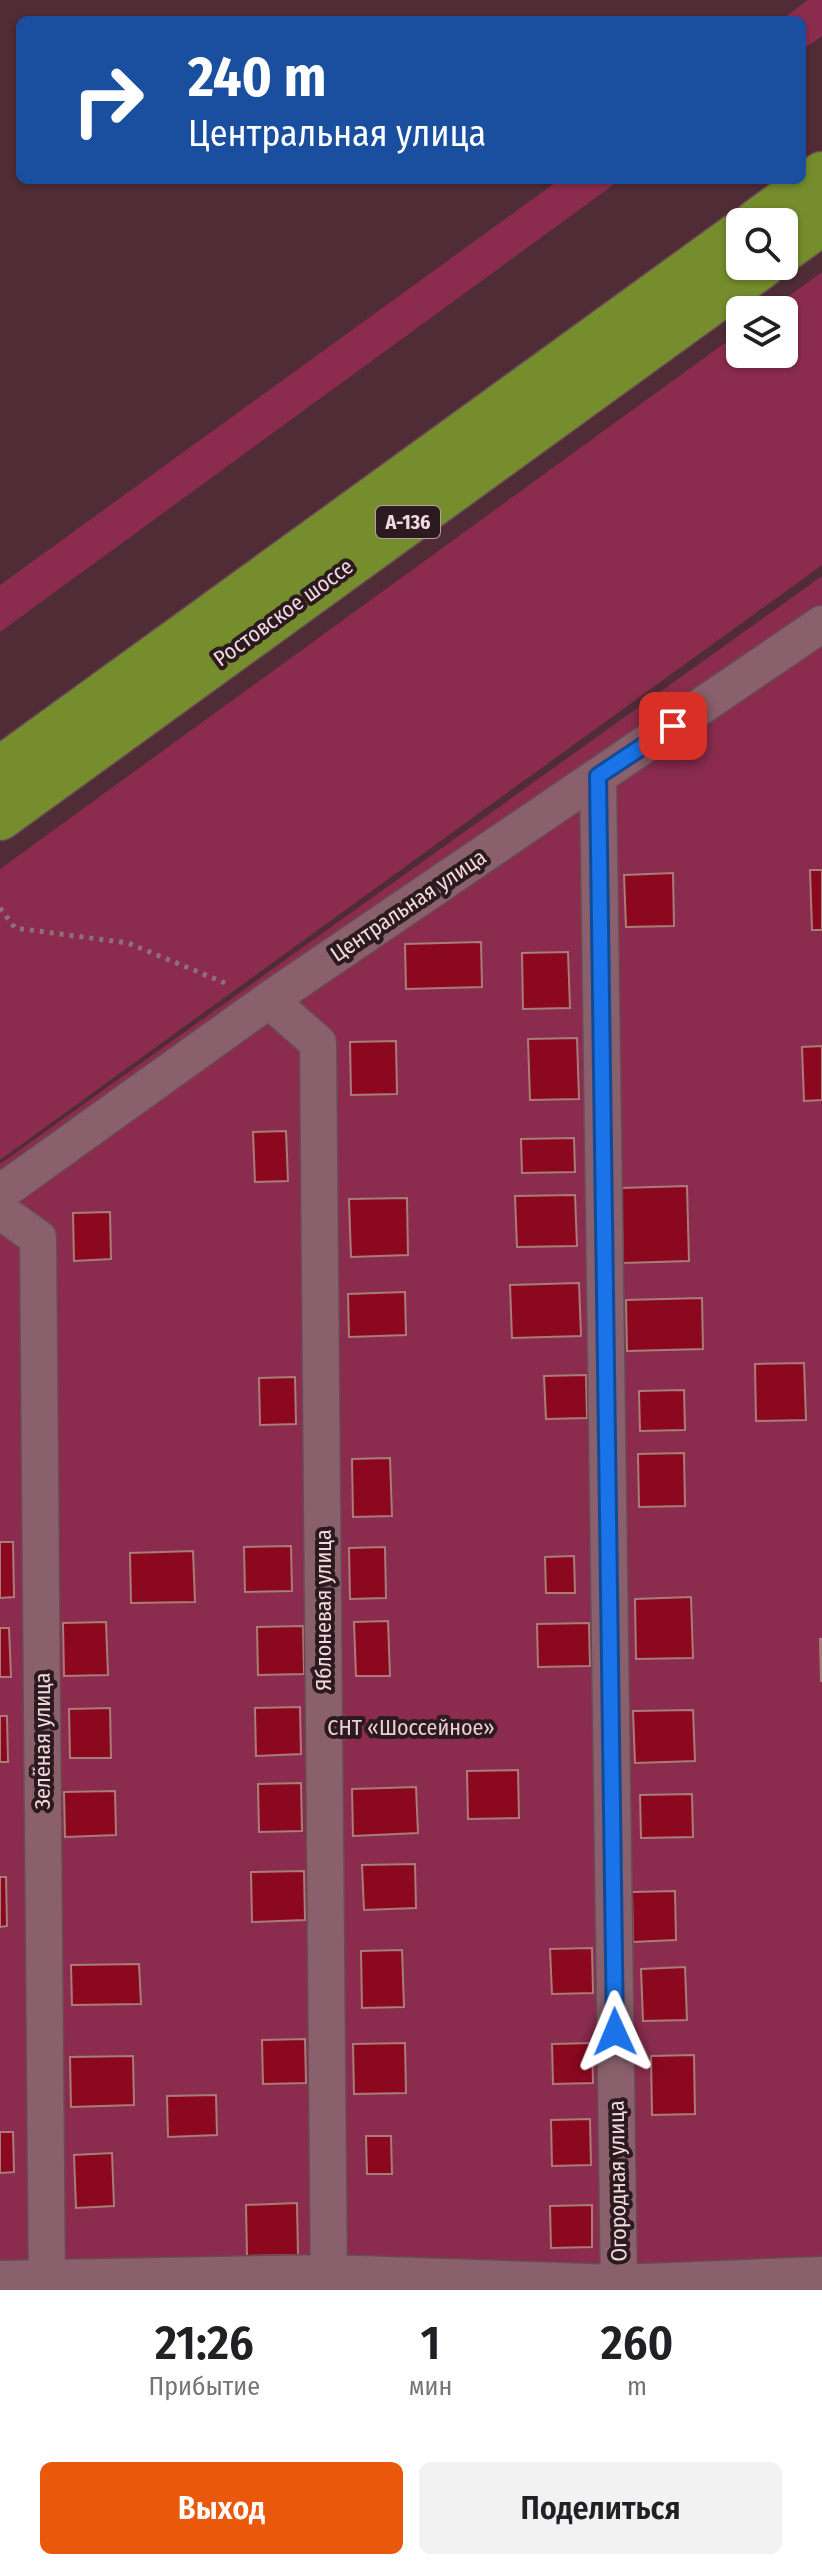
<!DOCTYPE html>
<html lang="ru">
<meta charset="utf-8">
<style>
body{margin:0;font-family:"Fira Sans Condensed",sans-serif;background:#f2f2f2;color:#202124;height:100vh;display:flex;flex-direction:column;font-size:30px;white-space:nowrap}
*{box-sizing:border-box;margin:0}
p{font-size:26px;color:#757577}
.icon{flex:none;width:44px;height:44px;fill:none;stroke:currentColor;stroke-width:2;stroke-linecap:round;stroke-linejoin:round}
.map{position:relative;height:2290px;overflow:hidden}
.panel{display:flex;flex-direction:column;background:#fff;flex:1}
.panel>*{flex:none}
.top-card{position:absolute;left:16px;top:16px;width:790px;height:168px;border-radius:12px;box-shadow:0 2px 6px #0004;background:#1a4fa0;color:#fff;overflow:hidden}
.controls{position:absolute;left:726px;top:208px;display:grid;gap:16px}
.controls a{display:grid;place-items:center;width:72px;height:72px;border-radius:12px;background:#fff;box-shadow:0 2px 6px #0004;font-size:40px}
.pin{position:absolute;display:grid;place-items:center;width:68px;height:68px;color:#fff;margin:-34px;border-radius:16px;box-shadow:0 4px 12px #0006}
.me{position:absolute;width:88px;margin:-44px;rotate:359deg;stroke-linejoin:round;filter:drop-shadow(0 0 6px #0008)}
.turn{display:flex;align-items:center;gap:28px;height:168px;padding:0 40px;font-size:36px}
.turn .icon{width:104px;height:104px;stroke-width:2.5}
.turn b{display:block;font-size:56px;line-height:68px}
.eta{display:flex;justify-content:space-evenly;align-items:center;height:136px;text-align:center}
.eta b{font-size:48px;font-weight:600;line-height:56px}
.primary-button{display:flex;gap:16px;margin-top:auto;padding:16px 40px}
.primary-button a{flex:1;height:92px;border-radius:12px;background:#ea580c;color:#fff;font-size:32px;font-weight:600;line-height:92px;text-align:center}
.primary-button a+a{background:#f2f2f2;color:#202124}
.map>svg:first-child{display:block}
.green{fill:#8b2c4e}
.building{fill:#8b081e;stroke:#a77c79;stroke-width:2}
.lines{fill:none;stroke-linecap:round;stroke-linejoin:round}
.minor-casing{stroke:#694a54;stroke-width:39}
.highway-casing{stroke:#694a54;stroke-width:47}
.path{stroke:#8f7079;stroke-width:5;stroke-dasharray:4 6;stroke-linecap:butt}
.minor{stroke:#89606b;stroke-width:36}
.highway{stroke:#758d2c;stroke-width:44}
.route-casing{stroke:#114b97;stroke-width:20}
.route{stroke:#1a73e8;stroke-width:14}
.labels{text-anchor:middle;stroke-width:8;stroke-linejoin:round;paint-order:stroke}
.shield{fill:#2b1a1f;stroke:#b6a0a5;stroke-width:2}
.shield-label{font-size:20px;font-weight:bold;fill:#f1d9df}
.street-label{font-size:22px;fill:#f1d9df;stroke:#2b1a1f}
.park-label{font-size:22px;fill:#eecdd5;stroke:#2b1a1f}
</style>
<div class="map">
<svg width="822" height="2290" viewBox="0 0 822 2290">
<rect width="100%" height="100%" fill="#502c36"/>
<path class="green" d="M808,0H822V36L802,50V20H781Z
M559,180H620L0,632V585Z
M822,272V565L0,1160V869L740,332V354H784V310H770Z
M822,576V2290H0V1164Z"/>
<path class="building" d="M810,870H822V930H812Z
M673,873L674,926L626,927L624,875Z
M481,942L482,987L406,989L405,944Z
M568,952L570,1008L523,1009L522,953Z
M577,1038L579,1099L530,1100L528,1039Z
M396,1041L397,1094L351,1095L350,1042Z
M822,1046V1100L804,1101L802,1047Z
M286,1131L288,1181L255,1182L253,1132Z
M574,1138L575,1172L522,1173L521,1139Z
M687,1186L689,1261L623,1263L621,1188Z
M575,1195L577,1246L517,1247L515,1196Z
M407,1198L408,1255L351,1257L349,1199Z
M110,1212L111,1259L74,1261L73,1213Z
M579,1283L581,1336L512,1338L510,1285Z
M405,1292L406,1335L349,1337L348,1294Z
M702,1298L703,1349L627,1351L626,1300Z
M804,1363L806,1420L756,1421L755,1364Z
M586,1375L587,1418L546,1419L544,1376Z
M295,1377L296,1424L260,1425L259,1378Z
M684,1390L685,1430L640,1431L639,1391Z
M684,1453L685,1506L639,1507L638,1454Z
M390,1458L392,1516L353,1517L352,1459Z
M0,1542H13L14,1597L0,1598Z
M291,1546L292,1591L245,1592L244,1547Z
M385,1547L386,1598L350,1599L349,1548Z
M193,1551L195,1602L131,1603L130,1553Z
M574,1556L575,1593H546L545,1557Z
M691,1597L693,1658L636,1659L635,1599Z
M388,1621L390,1676H356L354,1622Z
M106,1622L108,1675L64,1676L63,1623Z
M589,1623L590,1666L538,1667L537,1624Z
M303,1626L304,1674L258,1675L257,1627Z
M0,1628H9L11,1677H0Z
M820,1639H822V1681H821Z
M300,1707L301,1754L256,1756L255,1708Z
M110,1708L111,1758H70L69,1709Z
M693,1710L695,1761L635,1763L633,1711Z
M0,1716H7L8,1762H0Z
M518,1770L519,1818L468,1819L467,1771Z
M301,1783L302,1831L259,1832L258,1784Z
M416,1787L418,1833L353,1836L352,1789Z
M115,1791L116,1835L65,1837L64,1792Z
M692,1794L693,1837L641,1838L640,1795Z
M415,1864L416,1908L364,1910L362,1865Z
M304,1871L305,1920L252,1922L251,1872Z
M0,1877H6L7,1926L0,1927Z
M675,1891L676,1940L633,1942L632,1892Z
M592,1948L593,1993L552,1994L550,1949Z
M402,1950L404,2007L362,2008L361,1951Z
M139,1964L141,2004L72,2005L71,1965Z
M685,1967L687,2020L643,2021L641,1969Z
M305,2039L306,2083L263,2084L262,2040Z
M405,2043L406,2093L354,2094L353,2044Z
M592,2043L593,2083L553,2084L552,2044Z
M694,2055L695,2114L652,2115L651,2056Z
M133,2056L134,2105L71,2107L70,2057Z
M216,2095L217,2135L168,2137L167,2096Z
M590,2119L591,2165L552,2166L551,2120Z
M0,2132H13L14,2172L0,2173Z
M366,2136H391L392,2174H367Z
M112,2153L114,2206L76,2208L74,2155Z
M297,2203L298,2255L247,2256L246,2205Z
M592,2205V2247L551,2248L550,2206Z"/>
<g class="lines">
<g class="minor-casing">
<path id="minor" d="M598,776L619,2290
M269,1000L318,1043L329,2290
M0,1193L269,1000L822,624
M0,1211L38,1238L47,2290
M0,2279L329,2273L619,2283L822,2275"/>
</g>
<g class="highway-casing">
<path id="highway" d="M756,222L822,174
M784,250L822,223
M0,769L740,233
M0,818L762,266"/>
</g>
<path class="path" d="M0,908L15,928L128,943L230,985"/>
<use href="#minor" class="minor"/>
<use href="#highway" class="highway"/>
</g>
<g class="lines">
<g class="route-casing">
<path id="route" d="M615,2032L598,776L673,726"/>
</g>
<use href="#route" class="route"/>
</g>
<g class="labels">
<rect class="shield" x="376" y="506" width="64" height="32" rx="6"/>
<g class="shield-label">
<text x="408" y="529">А-136</text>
</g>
<g class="street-label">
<text transform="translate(283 612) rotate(-36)" y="8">Ростовское шоссе</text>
<text transform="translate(408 905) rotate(-34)" y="8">Центральная улица</text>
<text transform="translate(323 1610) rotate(-90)" y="8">Яблоневая улица</text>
<text transform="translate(42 1741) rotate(-90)" y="8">Зелёная улица</text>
<text transform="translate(617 2181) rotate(-91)" y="8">Огородная улица</text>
</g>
<g class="park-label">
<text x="411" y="1735">СНТ «Шоссейное»</text>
</g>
</g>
</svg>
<div class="controls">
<a><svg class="icon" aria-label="search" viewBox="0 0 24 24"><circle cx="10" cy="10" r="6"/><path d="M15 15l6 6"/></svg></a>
<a><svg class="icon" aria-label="layers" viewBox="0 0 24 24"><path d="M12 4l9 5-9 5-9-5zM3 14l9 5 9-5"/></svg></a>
</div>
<div class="pin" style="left:673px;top:726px;background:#d93025"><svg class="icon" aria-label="arrive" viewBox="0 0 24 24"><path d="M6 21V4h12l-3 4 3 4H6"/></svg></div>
<svg class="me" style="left:615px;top:2032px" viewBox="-20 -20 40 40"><path d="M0-17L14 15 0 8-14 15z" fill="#1a73e8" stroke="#fff" stroke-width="4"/></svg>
<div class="top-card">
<div class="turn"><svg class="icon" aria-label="right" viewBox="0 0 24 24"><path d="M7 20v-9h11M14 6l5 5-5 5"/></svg><div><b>240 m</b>Центральная улица</div></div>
</div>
</div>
<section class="panel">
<div class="eta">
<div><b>21:26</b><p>Прибытие</p></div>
<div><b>1</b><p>мин</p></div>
<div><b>260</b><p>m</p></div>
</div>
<div class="primary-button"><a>Выход</a><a>Поделиться</a></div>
</section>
